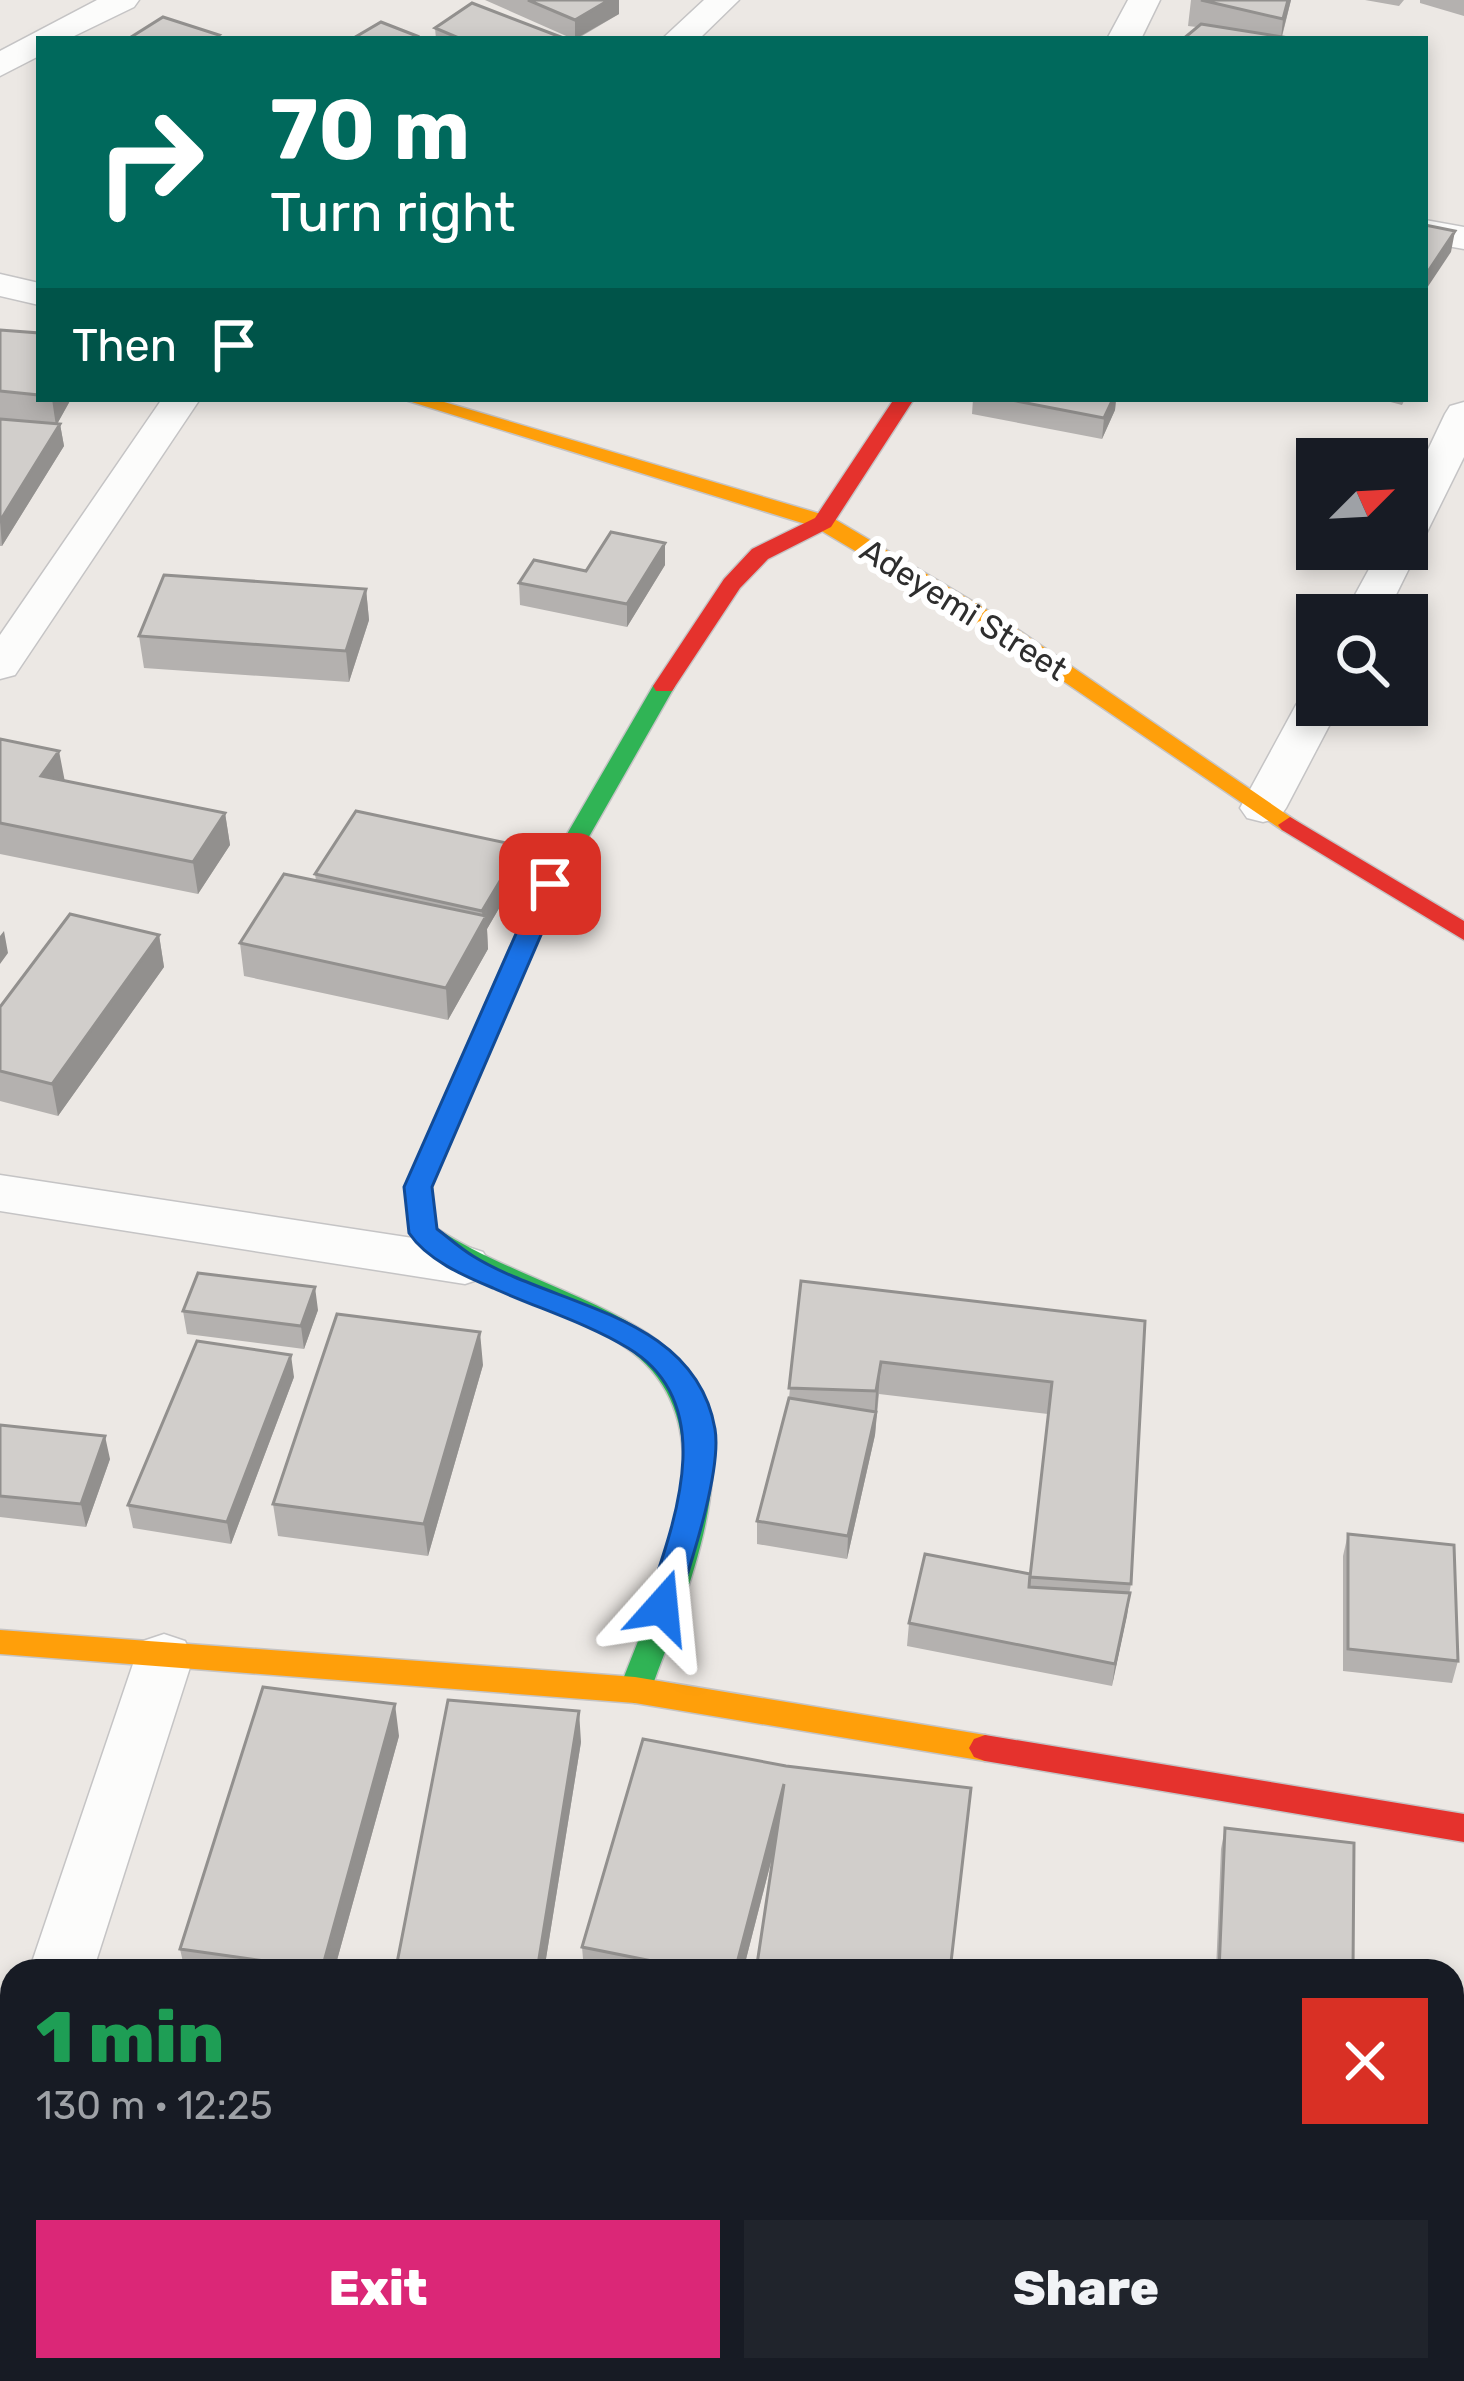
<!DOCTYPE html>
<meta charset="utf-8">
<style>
body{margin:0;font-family:Rubik,sans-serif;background:#20242c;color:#f1f3f6;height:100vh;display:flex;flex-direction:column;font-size:45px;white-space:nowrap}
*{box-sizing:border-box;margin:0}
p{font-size:39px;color:#9ea1a6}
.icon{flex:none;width:66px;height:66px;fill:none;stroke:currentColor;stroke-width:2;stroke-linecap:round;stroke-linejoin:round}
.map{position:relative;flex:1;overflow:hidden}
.panel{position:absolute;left:0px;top:1959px;width:1464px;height:423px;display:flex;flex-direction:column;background:#171b24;border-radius:36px 36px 0 0;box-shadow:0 6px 18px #0003}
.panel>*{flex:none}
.hud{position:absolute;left:36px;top:36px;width:1392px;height:366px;border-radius:0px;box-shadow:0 6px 18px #0003;background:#00695c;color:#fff;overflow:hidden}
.needle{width:78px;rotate:66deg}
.tools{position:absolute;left:1296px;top:438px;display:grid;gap:24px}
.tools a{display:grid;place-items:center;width:132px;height:132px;border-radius:0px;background:#171b24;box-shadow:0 6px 18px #0003;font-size:60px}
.pin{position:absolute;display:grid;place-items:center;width:102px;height:102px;color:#fff;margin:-51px;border-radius:24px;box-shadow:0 6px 18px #0006}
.me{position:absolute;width:132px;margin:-66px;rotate:18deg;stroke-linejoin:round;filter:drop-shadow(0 0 9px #0008)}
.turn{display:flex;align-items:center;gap:42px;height:252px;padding:0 36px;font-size:54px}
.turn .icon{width:156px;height:156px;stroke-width:2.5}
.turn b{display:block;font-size:84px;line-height:102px}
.then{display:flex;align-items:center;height:114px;padding:0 36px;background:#0003;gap:24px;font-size:45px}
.round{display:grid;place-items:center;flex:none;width:126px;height:126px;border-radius:0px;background:#20242c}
.overview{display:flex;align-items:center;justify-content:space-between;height:204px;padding:0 36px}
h1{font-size:72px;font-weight:800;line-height:90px;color:#1e9e55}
.cta{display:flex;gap:24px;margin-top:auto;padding:24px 36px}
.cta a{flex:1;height:138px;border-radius:0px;background:#db2777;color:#fff;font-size:48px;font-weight:800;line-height:138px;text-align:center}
.cta a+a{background:#20242c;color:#f1f3f6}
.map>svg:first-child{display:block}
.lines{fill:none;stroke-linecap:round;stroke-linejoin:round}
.street-casing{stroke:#c5c4c5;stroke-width:3}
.fast-casing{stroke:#c5c4c5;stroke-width:3}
.slow-casing{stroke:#c5c4c5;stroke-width:3}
.jam-casing{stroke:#c5c4c5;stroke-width:3}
.street{fill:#fcfcfb;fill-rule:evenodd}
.fast{fill:#30b455;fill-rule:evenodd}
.slow{fill:#ff9f0a;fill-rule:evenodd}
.jam{fill:#e5322d;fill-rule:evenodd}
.wall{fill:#b4b1af}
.shaded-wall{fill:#92908e}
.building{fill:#d1cecb;stroke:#92908e;stroke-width:3}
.route{fill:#1a73e8;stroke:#114b97;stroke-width:3}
.labels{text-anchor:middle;stroke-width:12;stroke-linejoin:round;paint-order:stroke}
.street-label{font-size:33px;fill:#2e2e2e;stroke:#fff}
</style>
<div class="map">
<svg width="1464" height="2381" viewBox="0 0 1464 2381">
<rect width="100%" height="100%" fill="#ece8e4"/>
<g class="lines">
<g class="street-casing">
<path id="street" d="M97,0H139L134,7L68,39H39V56L0,76V51Z
M704,0H739L699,39H662Z
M1128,0H1160L1141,39H1107Z
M1425,220L1464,227V249L1425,242Z
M0,274L39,283V305L0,296Z
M162,399H200L15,675L0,679V635Z
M1464,402V457L1386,615H1344L1380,549H1407V494L1445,414L1450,406Z
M1317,692V705H1340L1286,808L1279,818L1263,822L1247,818L1240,808L1296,705L1303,696Z
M0,1175L465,1246L483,1252L491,1265L483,1278L465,1284L0,1211Z
M164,1634L185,1641L193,1658L93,1971H29L135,1658L143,1641Z
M12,2090V2183L0,2187V2095Z"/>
</g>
<g class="fast-casing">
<path id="fast" d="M664,679L675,686L562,884L431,1187L436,1228C501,1270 577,1290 642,1330C772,1409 690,1581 651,1690L646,1699L635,1703L624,1699L619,1690C657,1589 739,1424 625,1347C563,1304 480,1283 413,1240L405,1187L538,884L653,686Z"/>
</g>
<g class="slow-casing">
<path id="slow" d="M402,399H434L831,517L1004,620L1302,825L1290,833L1282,830L988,630L815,527Z
M0,1630L635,1677L985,1735L996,1739L1001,1748L996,1757L985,1761L635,1703L0,1654Z"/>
</g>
<g class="jam-casing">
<path id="jam" d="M894,399H914L831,527L768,559L740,588L672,691H656L653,686L724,579L752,549L815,518Z
M1290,817L1464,921V940L1282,830L1278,825Z
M985,1735L1464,1814V1842L985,1761L974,1757L969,1748L974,1739Z"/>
</g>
<use href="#street" class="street"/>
<use href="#fast" class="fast"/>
<use href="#slow" class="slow"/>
<use href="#jam" class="jam"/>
</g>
<path class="wall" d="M485,0H619V14L577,39H573Z
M1191,0H1291L1282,37L1188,26Z
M1365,0H1404L1399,6Z
M1420,0H1464V16L1420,3Z
M435,28L566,39H436Z
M0,330L39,333V399H71L57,424H60L64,446L2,546H0Z
M973,399H1116L1115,410L1102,439L972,414Z
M1379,399H1405L1402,405Z
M665,543V565L627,627L520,605L519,583L586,571Z
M366,589L369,620L349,682L144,668L139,636Z
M0,739L65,781L225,813L230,845L198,894L0,854Z
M522,869L487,929L488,949L448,1020L244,976L240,943L316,881L315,874Z
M159,935L164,967L58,1116L0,1101V1007Z
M801,1281L1145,1321L1131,1584L1112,1686L907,1646L909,1623L1030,1574L1048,1414L879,1394L875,1435L847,1559L757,1544V1521L789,1398Z
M318,1310L304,1349L187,1334L183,1311Z
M483,1365L428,1556L278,1536L273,1504Z
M294,1377L231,1544L133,1528L128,1505Z
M0,1425L110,1459L86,1527L0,1517Z
M1348,1534L1458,1661L1452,1683L1343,1671V1556Z
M399,1736L334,1971H185L180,1949Z
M581,1742L544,1971H398L397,1963Z
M1225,1828L1353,1971H1216L1221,1849Z
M774,1850L743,1971H584L582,1947Z"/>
<path class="shaded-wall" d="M609,0H619V14L575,39V20Z
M1288,0H1291L1281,39L1283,19Z
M1455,231L1451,252L1425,291V276Z
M52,399H71L56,426Z
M1113,399H1116L1115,410L1102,439L1104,418Z
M60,424L64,446L2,546L0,521Z
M665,543V565L627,627V604Z
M366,589L369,620L349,682L346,651Z
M59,751L65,782L41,776Z
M225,813L230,845L198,894L193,862Z
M521,846L522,869L487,929L488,949L448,1020L446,988L483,921L482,911Z
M4,931L8,953L0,964V936Z
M159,935L164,967L58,1116L52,1084Z
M315,1287L318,1310L304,1349L301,1326Z
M480,1332L483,1365L428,1556L424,1524Z
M291,1355L294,1377L231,1544L227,1522Z
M881,1362L875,1435L847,1559L848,1536L874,1421L876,1391Z
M105,1436L110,1459L86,1527L81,1504Z
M1130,1593L1127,1616L1112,1686L1115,1664Z
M395,1704L399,1736L334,1971H322Z
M579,1711L581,1742L544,1971H537Z
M784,1784L783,1815L743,1971H735Z"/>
<path class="building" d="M528,0H609L575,20Z
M1201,0H1288L1283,19Z
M472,3L566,39H461L435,28Z
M163,17L219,35L213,39H128Z
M381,22L417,36L413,39H352Z
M1201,24L1295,39H1183Z
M1425,225L1455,231L1425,276Z
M0,330L39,333V395L0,391Z
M1006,399H1113L1104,418Z
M0,419L60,424L0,521Z
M611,532L665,543L627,604L519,583L534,560L586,571Z
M164,575L366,589L346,651L139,636Z
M0,739L59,751L41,776L225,813L193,862L0,823Z
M356,811L521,846L482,911L315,874Z
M284,874L486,916L446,988L240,943Z
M70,914L159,935L52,1084L0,1071V1007Z
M198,1273L315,1287L301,1326L183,1311Z
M801,1281L1145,1321L1131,1584L1030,1577L1052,1382L881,1362L876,1391L789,1388Z
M337,1314L480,1332L424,1524L273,1504Z
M197,1341L291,1355L227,1522L128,1505Z
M789,1398L876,1412L848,1536L757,1521Z
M0,1425L105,1436L81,1504L0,1496Z
M1348,1534L1454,1545L1458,1661L1348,1649Z
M925,1554L1030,1574L1029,1587L1130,1593L1115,1664L909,1623Z
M263,1687L395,1704L322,1969L180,1949Z
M448,1700L579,1711L537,1971H478L397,1963Z
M643,1739L786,1766L971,1788L950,1971H756L784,1784L735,1971H702L582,1947Z
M1225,1828L1354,1843L1353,1971H1219Z"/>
<path class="route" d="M550,876L563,884L432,1187L437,1229C449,1238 460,1248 473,1256C555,1307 695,1313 715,1429C722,1471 690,1566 677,1607L673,1616H651L646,1607C673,1526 722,1404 628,1348C587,1323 537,1308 493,1288C464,1276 427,1260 409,1233L404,1187L538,884Z"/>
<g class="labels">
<g class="street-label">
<text transform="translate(964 609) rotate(32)" y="12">Adeyemi Street</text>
</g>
</g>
</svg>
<div class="tools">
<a><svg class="needle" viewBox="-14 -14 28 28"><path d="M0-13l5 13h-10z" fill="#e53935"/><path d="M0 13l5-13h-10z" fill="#9ea1a6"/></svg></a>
<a><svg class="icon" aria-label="search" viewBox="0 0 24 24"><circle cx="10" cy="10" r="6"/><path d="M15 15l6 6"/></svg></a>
</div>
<div class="pin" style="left:550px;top:884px;background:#d93025"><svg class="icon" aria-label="arrive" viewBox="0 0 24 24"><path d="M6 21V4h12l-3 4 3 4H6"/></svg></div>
<svg class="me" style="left:662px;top:1607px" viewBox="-20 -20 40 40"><path d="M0-17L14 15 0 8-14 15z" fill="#1a73e8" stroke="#fff" stroke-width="4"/></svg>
<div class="hud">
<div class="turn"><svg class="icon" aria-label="right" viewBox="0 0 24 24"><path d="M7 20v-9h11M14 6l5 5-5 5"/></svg><div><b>70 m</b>Turn right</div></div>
<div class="then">Then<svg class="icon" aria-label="arrive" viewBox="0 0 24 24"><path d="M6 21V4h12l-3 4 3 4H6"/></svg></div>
</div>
<section class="panel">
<div class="overview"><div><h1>1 min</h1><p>130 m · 12:25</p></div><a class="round" style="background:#d93025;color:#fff"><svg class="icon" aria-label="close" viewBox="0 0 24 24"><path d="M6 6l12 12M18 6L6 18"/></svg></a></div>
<div class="cta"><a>Exit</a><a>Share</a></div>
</section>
</div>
